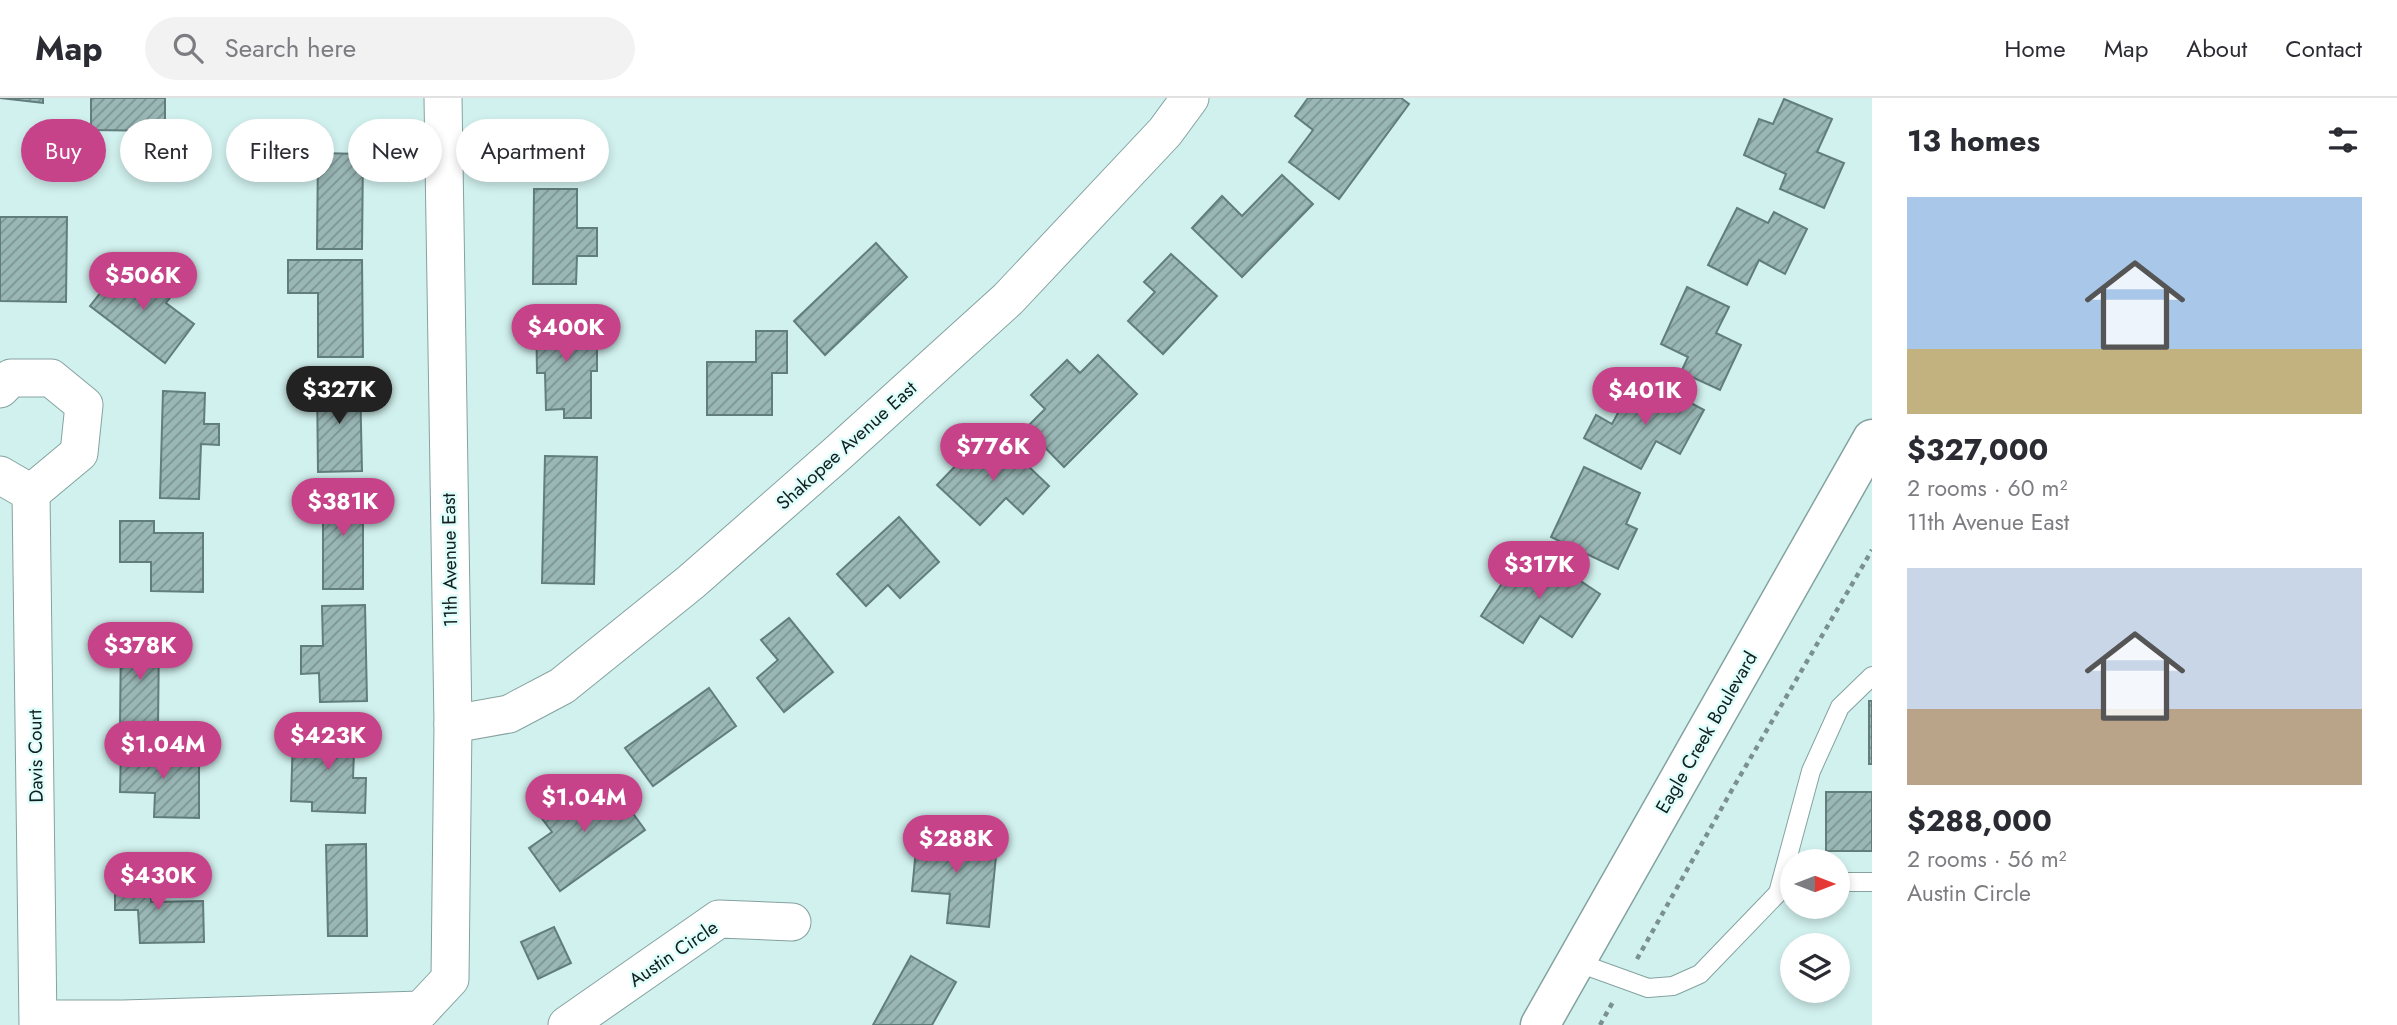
<!DOCTYPE html>
<html lang="en">
<head>
<meta charset="utf-8">
<style>
	:root { --surface:#fff; --page:#f2f2f3; --text:#2b2b33; --muted:#7c7c81; --line:#e1e1e2; --accent:#c6438a }
	body { margin:0; font-family:Jost,sans-serif; background:var(--page); color:var(--text); height:100vh; display:flex; flex-direction:column; font-size:26px; white-space:nowrap }
	* { box-sizing:border-box; margin:0 }
	p { font-size:23px; color:var(--muted) }
	.icon { flex:none; width:38px; height:38px; fill:none; stroke:currentColor; stroke-width:2; stroke-linecap:round; stroke-linejoin:round }
	.map { position:relative; flex:1; overflow:hidden }
	.panel { display:flex; flex-direction:column; background:var(--surface); width:525px }
	.panel>* { flex:none }
	.top-card { position:absolute; left:21px; top:21px; width:665px; height:63px; display:flex; gap:14px }
	.needle { width:46px; rotate:90deg }
	.controls { position:absolute; left:1780px; top:751px; display:grid; gap:14px }
	.controls a { display:grid; place-items:center; width:70px; height:70px; border-radius:50%; background:var(--surface); box-shadow:0 4px 10px #0003; font-size:35px }
	.price { position:absolute; translate:-50% -60px; padding:0 16px; border-radius:24px; background:var(--accent); color:#fff; font-size:23px; line-height:46px; filter:drop-shadow(0 2px 4px #0008) }
	.price::after { content:''; position:absolute; left:50%; top:42px; width:21px; height:16px; margin-left:-10px; background:inherit; clip-path:polygon(0 0,100% 0,50% 100%) }
	.price.on { background:#222; color:#fff }
	ul { padding:0; list-style:none }
	li { display:grid; align-content:center; gap:14px; height:371px; padding:0 35px }
	li span { display:grid; place-items:center; height:217px; border-radius:0px; color:#555 }
	li>.icon { margin-inline-start:auto }
	span .icon { width:126px; height:126px; fill:#fffc; stroke-width:1 }
	li b { font-size:30px }
	h2 { display:flex; justify-content:space-between; align-items:center; height:84px; padding:0 35px; font-size:30px }
	.pill { padding:0 24px; border-radius:32px; background:var(--surface); box-shadow:0 4px 10px #0003; font-size:24px; line-height:63px }
	.pill.on { background:var(--accent); color:#fff }
	header { display:flex; align-items:center; gap:42px; box-sizing:border-box; height:98px; padding:0 35px; background:var(--surface); border-bottom:2px solid var(--line) }
	header strong { font-size:33px }
	nav { display:flex; gap:38px; margin-inline-start:auto; font-size:24px }
	.search { width:490px; height:63px; background:var(--page); display:flex; align-items:center; gap:18px; box-sizing:border-box; padding:0 24px; border-radius:38px; color:var(--muted); font-size:26px }
	main { display:flex; flex:1; min-height:0 }
	.map>svg:first-child { display:block }
	.building { fill:url(#building-hatch); stroke:#617d7c; stroke-width:2 }
	.lines { fill:none; stroke-linecap:round; stroke-linejoin:round }
	.lane-casing { stroke:#84a2a0; stroke-width:20 }
	.street-casing { stroke:#84a2a0; stroke-width:39 }
	.secondary-casing { stroke:#84a2a0; stroke-width:41 }
	.path { stroke:#7a918f; stroke-width:4.5; stroke-dasharray:5 5; stroke-linecap:butt }
	.lane { stroke:#fff; stroke-width:18 }
	.street { stroke:#fff; stroke-width:37 }
	.secondary { stroke:#fff; stroke-width:38 }
	.labels { text-anchor:middle; stroke-width:5; stroke-linejoin:round; paint-order:stroke }
	.street-label { font-size:19px; fill:#131f1e; stroke:#defefc }
</style>
</head>
<body>
<header>
<strong>Map</strong>
<div class="search"><svg class="icon" aria-label="search" viewBox="0 0 24 24"><circle cx="10" cy="10" r="6"/><path d="M15 15l6 6"/></svg>Search here</div>
<nav><a>Home</a><a>Map</a><a>About</a><a>Contact</a></nav>
</header>
<main>
<div class="map">
<svg width="1872" height="927" viewBox="0 0 1872 927">
	<defs>
		<pattern id="building-hatch" width="6" height="6" patternUnits="userSpaceOnUse" patternTransform="scale(1.75)"><rect width="6" height="6" fill="#99b7b5"/><path d="M-1 1l2-2M0 6l6-6M5 7l2-2" fill="none" stroke="#7c9493"/></pattern>
	</defs>
	<rect width="100%" height="100%" fill="#d1f1ee"/>
	<g class="building">
		<polygon points="0,0 43,0 43,5"/>
		<polygon points="91,0 165,0 165,33 91,32"/>
		<polygon points="1308,0 1401,0 1409,6 1339,101 1289,64 1313,32 1295,18"/>
		<polygon points="1784,1 1832,21 1817,54 1844,65 1824,110 1780,91 1786,76 1744,57 1759,21 1773,26"/>
		<polygon points="318,55 363,56 362,151 317,151"/>
		<polygon points="1282,77 1313,106 1242,179 1192,130 1222,98 1242,118"/>
		<polygon points="534,91 577,91 577,130 597,130 597,158 577,158 576,186 533,186"/>
		<polygon points="1737,110 1768,125 1774,114 1807,131 1785,176 1759,162 1747,187 1708,167"/>
		<polygon points="0,119 67,119 66,204 0,203"/>
		<polygon points="876,145 907,179 825,257 794,223"/>
		<polygon points="1171,156 1217,198 1163,256 1128,223 1155,194 1144,184"/>
		<polygon points="288,162 362,162 363,259 318,259 318,195 288,195"/>
		<polygon points="124,165 151,185 157,177 176,192 166,205 194,226 165,265 90,208"/>
		<polygon points="1687,189 1729,209 1716,235 1741,247 1720,292 1681,274 1688,259 1661,246"/>
		<polygon points="564,212 564,232 597,231 597,273 591,273 591,320 564,320 564,311 546,312 545,275 537,275 536,213"/>
		<polygon points="756,233 787,233 787,275 772,275 772,317 707,317 707,264 756,264"/>
		<polygon points="1098,257 1137,296 1064,369 1026,330 1045,311 1031,297 1067,262 1080,275"/>
		<polygon points="360,282 362,373 318,374 317,283"/>
		<polygon points="1633,287 1669,307 1674,296 1704,312 1680,356 1656,343 1641,371 1584,340 1596,317 1612,326"/>
		<polygon points="163,293 205,295 204,326 219,326 219,347 201,346 199,401 160,400"/>
		<polygon points="1000,341 1049,388 1023,416 1006,400 980,427 937,387 967,356 977,365"/>
		<polygon points="545,358 597,359 594,486 542,485"/>
		<polygon points="1584,369 1640,395 1626,426 1637,431 1618,471 1551,439"/>
		<rect x="323" y="390" width="40" height="101"/>
		<polygon points="899,419 939,464 900,500 888,487 866,508 837,476"/>
		<polygon points="120,423 154,423 154,435 203,435 203,494 151,493 151,464 120,464"/>
		<polygon points="1519,459 1557,483 1564,472 1600,496 1572,539 1540,518 1523,545 1481,518"/>
		<polygon points="365,507 367,603 320,604 319,575 301,576 301,548 323,548 322,508"/>
		<polygon points="789,520 833,574 784,614 757,580 778,562 761,542"/>
		<polygon points="121,536 159,536 158,632 120,631"/>
		<polygon points="709,590 736,628 653,688 625,650"/>
		<rect x="1869" y="603" width="3" height="63"/>
		<polygon points="327,627 355,628 353,680 366,680 365,715 312,713 312,704 291,703 293,637 326,638"/>
		<polygon points="121,650 157,651 157,657 199,657 199,720 154,719 155,695 120,694"/>
		<polygon points="613,688 645,732 560,793 529,750 552,734 540,718 580,689 591,704"/>
		<rect x="1826" y="694" width="46" height="59"/>
		<polygon points="918,730 958,734 957,744 997,748 989,829 947,825 950,796 912,793"/>
		<polygon points="366,746 367,838 328,838 326,747"/>
		<polygon points="150,773 151,804 203,803 204,844 140,845 138,812 115,812 115,774"/>
		<polygon points="554,829 571,865 538,881 521,844"/>
		<polygon points="911,858 956,884 932,927 873,927"/>
	</g>
	<g class="lines">
		<defs>
			<g id="lane">
				<polyline points="1838,784 1872,784"/>
				<polyline points="1778,795 1811,673 1840,609 1872,578"/>
				<polyline points="1576,864 1648,890 1673,888 1700,876 1778,795 1792,788"/>
			</g>
			<g id="street">
				<polyline points="0,291 11,280 51,280 84,307 79,355 31,395"/>
				<polyline points="0,377 31,395"/>
				<polyline points="31,395 38,927"/>
				<polyline points="453,626 509,616 562,588 691,484 838,355 1008,201 1165,34 1190,0"/>
				<polyline points="421,912 450,881 453,626 443,0"/>
				<polyline points="39,921 123,921 421,912"/>
				<polyline points="567,927 719,821 792,824"/>
			</g>
			<polyline id="secondary" points="1540,927 1872,341"/>
		</defs>
		<use href="#lane" class="lane-casing"/>
		<use href="#street" class="street-casing"/>
		<use href="#secondary" class="secondary-casing"/>
		<g class="path">
			<polyline points="1637,861 1733,690 1872,452"/>
			<polyline points="1600,927 1614,902"/>
		</g>
		<use href="#lane" class="lane"/>
		<use href="#street" class="street"/>
		<use href="#secondary" class="secondary"/>
	</g>
	<g class="labels">
		<g class="street-label">
			<text transform="translate(846 347) rotate(-42)" y="7">Shakopee Avenue East</text>
			<text transform="translate(449 462) rotate(-91)" y="7">11th Avenue East</text>
			<text transform="translate(1706 634) rotate(-60)" y="7">Eagle Creek Boulevard</text>
			<text transform="translate(35 658) rotate(-91)" y="7">Davis Court</text>
			<text transform="translate(673 855) rotate(-34)" y="7">Austin Circle</text>
		</g>
	</g>
</svg>
<div class="controls">
<a><svg class="needle" viewBox="-14 -14 28 28"><path d="M0-13l5 13h-10z" fill="#e53935"/><path d="M0 13l5-13h-10z" fill="#7c7c81"/></svg></a>
<a><svg class="icon" aria-label="layers" viewBox="0 0 24 24"><path d="M12 4l9 5-9 5-9-5zM3 14l9 5 9-5"/></svg></a>
</div>
<b class="price" style="left:143px;top:214px">$506K</b>
<b class="price" style="left:566px;top:266px">$400K</b>
<b class="price on" style="left:339px;top:328px">$327K</b>
<b class="price" style="left:1645px;top:329px">$401K</b>
<b class="price" style="left:993px;top:385px">$776K</b>
<b class="price" style="left:343px;top:440px">$381K</b>
<b class="price" style="left:1539px;top:503px">$317K</b>
<b class="price" style="left:140px;top:584px">$378K</b>
<b class="price" style="left:328px;top:674px">$423K</b>
<b class="price" style="left:163px;top:683px">$1.04M</b>
<b class="price" style="left:584px;top:736px">$1.04M</b>
<b class="price" style="left:956px;top:777px">$288K</b>
<b class="price" style="left:158px;top:814px">$430K</b>
<div class="top-card">
<a class="pill on">Buy</a>
<a class="pill">Rent</a>
<a class="pill">Filters</a>
<a class="pill">New</a>
<a class="pill">Apartment</a>
</div>
</div>
<section class="panel">
<h2>13 homes<svg class="icon" aria-label="filters" viewBox="0 0 24 24"><path d="M4 7h16M4 17h16"/><circle cx="9" cy="7" r="2"/><circle cx="15" cy="17" r="2"/></svg></h2>
<ul>
<li><span style="background:linear-gradient(#a9c7e8 70%,#c2b280 0)"><svg class="icon" aria-label="home" viewBox="0 0 24 24"><path d="M3 11l9-7 9 7M6 9v11h12V9"/></svg></span><div><b>$327,000</b><p>2 rooms · 60 m²</p><p>11th Avenue East</p></div></li>
<li><span style="background:linear-gradient(#c9d6e8 65%,#b9a48a 0)"><svg class="icon" aria-label="home" viewBox="0 0 24 24"><path d="M3 11l9-7 9 7M6 9v11h12V9"/></svg></span><div><b>$288,000</b><p>2 rooms · 56 m²</p><p>Austin Circle</p></div></li>
</ul>
</section>
</main>
</body>
</html>
